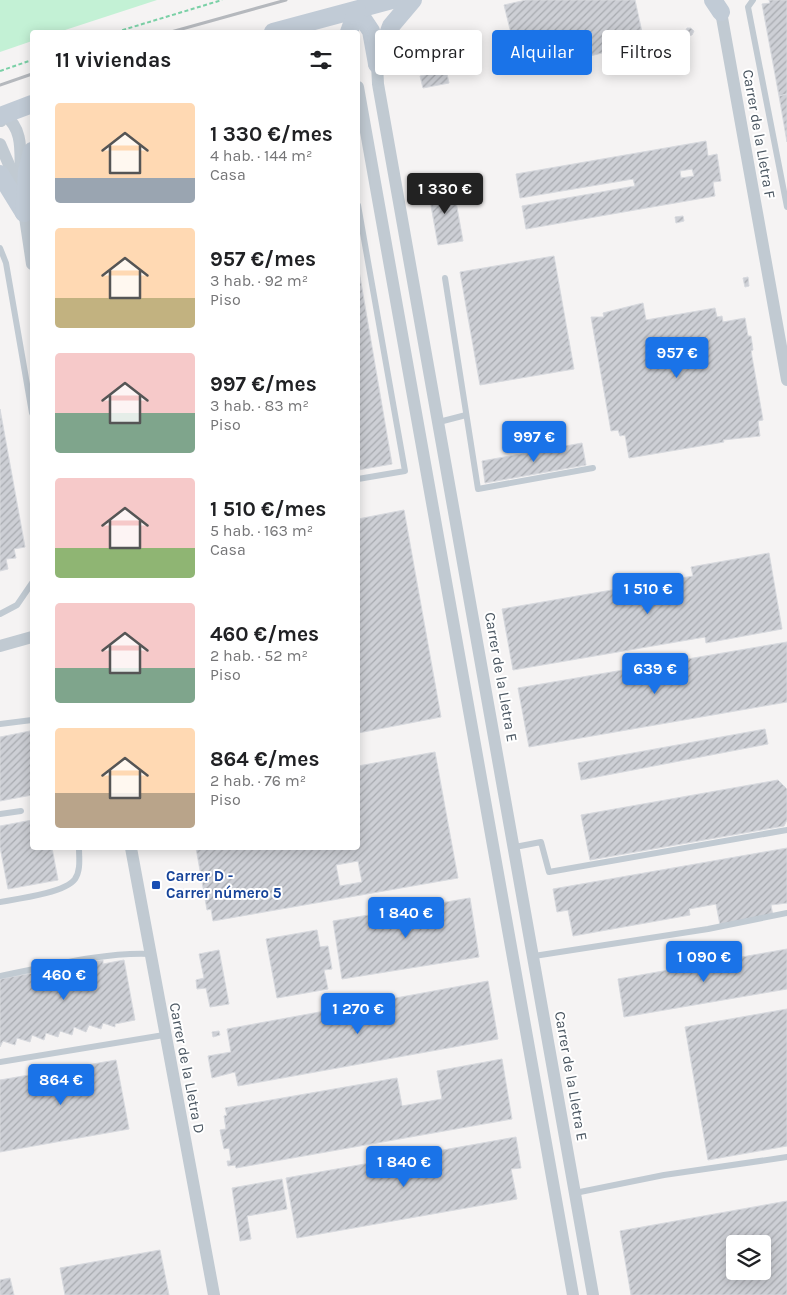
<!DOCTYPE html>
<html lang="es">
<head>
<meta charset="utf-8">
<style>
	:root { --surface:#fff; --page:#f2f2f2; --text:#202124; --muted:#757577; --accent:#1a73e8 }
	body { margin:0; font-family:Karla,sans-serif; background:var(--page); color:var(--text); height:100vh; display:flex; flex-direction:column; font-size:19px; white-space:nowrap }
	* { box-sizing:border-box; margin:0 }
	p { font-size:16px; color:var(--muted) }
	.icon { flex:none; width:28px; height:28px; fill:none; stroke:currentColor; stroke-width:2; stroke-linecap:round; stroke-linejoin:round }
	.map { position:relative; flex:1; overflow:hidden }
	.panel { position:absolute; left:30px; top:30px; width:330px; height:820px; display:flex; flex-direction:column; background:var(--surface); border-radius:5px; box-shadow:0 2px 12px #0003 }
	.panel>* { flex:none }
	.banner { position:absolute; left:375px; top:30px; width:336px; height:45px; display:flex; gap:10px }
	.tools { position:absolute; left:726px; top:1235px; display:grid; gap:10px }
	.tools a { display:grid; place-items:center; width:45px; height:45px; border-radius:5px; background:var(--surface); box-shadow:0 2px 12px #0003; font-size:25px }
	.price { position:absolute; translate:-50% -42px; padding:0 11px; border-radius:5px; background:var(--accent); color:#fff; font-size:16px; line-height:32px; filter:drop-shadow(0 1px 2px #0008) }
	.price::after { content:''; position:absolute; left:50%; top:30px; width:15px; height:11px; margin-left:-8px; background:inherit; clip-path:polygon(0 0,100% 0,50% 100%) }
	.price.active { background:#222; color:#fff }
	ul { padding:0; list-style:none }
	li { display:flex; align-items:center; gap:15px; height:125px; padding:0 25px }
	li span { display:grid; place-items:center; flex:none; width:140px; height:100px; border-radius:5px; color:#555 }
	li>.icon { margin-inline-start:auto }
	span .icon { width:60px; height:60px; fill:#fffc; stroke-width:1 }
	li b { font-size:21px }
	h2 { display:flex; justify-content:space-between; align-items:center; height:60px; padding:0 25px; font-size:21px }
	.tag { padding:0 18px; border-radius:5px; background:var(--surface); box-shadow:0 2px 12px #0003; font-size:18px; line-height:45px }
	.tag.active { background:var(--accent); color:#fff }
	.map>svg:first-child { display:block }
	.green { fill:#c3f1d5 }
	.building { fill:url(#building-hatch); stroke:#d7d9de; fill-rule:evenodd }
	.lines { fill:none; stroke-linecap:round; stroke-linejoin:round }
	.path { stroke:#7ad0a6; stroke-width:2; stroke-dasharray:4 2.5; stroke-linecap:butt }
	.service { stroke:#c1cad2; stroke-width:6 }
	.minor { stroke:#c1cad2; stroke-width:12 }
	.secondary { stroke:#c1cbd6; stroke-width:18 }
	.rail { stroke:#b5b8bd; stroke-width:3 }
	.transit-dot { fill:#1a4fb4; stroke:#fff; stroke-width:2 }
	.labels { text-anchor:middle; stroke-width:4; stroke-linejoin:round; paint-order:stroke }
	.street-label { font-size:15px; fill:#4a5661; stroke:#fff }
	.transit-label { font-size:15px; font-weight:bold; fill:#164399; stroke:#fff; text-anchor:start }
</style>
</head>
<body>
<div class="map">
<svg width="787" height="1295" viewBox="0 0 787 1295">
	<defs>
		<pattern id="building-hatch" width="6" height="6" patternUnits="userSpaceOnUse" patternTransform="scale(1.25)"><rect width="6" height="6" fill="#cdcfd5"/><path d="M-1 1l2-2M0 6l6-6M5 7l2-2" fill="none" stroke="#a8abb0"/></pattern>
	</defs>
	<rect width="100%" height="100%" fill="#f5f3f3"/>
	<polygon class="green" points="0,0 157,0 59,32 32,32 32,41 0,52"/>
	<g class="building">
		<polygon points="526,0 635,0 642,32 603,41 606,52 542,68 539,57 518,62 504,5"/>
		<polygon points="769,0 787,0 787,94 779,96 762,4 770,3"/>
		<polygon points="687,28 691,28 694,31 692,35 688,36 685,32"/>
		<polygon points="443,55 449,83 423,88 420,76 429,74 427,66 436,65 434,56"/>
		<polygon points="787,94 787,142 779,96"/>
		<path d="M706,141L708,156L717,154L721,181L713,182L715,196L526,229L522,206L635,186L633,179L520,198L516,174ZM692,169L694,176L681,178L680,171Z"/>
		<polygon points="453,185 463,241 438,245 428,189"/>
		<polygon points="683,216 684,221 676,223 675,217"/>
		<polygon points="554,256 574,369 480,385 460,272"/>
		<polygon points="358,265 392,464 358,470"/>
		<polygon points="748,277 749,286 745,287 743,278"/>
		<polygon points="643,303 646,320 715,308 717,317 722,316 723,322 745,318 748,336 751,336 753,350 751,351 763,420 758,421 760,436 723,440 724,442 629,458 625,435 620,436 618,430 611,431 591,317 604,317 603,313"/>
		<polygon points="0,409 25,547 14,549 16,558 6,559 8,569 0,571"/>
		<polygon points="582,443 586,465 485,483 482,461"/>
		<polygon points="404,510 441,717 358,733 358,519"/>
		<polygon points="769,553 782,629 706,643 705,637 513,670 502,609 693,576 691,567"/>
		<polygon points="787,642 787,702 529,747 518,688"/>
		<polygon points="765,729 768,744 581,780 578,763"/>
		<polygon points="30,731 32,743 32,795 0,801 0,737"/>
		<path d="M435,752L458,878L213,921L211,909L207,910L196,848H358V766ZM358,861L362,882L340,886L336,865Z"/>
		<polygon points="778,780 787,789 787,820 784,826 590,860 581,815"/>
		<polygon points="32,820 32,848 52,848 58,880 8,889 0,847 0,826"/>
		<polygon points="787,848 787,903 771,905 773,916 720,925 716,904 689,909 690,915 573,936 568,910 557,912 553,889"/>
		<polygon points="470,898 479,957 342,979 333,921"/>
		<polygon points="317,930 320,947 328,946 332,969 324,970 328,989 277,998 266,939"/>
		<polygon points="787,949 787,989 624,1017 618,979"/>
		<polygon points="219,950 229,1004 210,1007 206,988 197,989 196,980 204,978 199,954"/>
		<polygon points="103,960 103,964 124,960 135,1020 115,1024 115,1027 103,1023 101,1029 89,1025 86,1032 74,1027 72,1035 60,1031 58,1037 46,1033 44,1040 32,1035 30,1042 17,1038 15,1045 3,1041 0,1047 0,979"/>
		<polygon points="488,981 498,1039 238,1086 235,1072 212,1078 208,1056 231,1052 227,1029"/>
		<polygon points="787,1009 787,1146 708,1160 685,1027"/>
		<polygon points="219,1031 220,1035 213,1037 212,1032"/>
		<polygon points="502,1059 512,1119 236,1168 235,1165 228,1166 227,1161 231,1161 229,1148 224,1149 220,1130 226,1129 224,1116 227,1115 225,1108 397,1078 402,1106 442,1099 437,1071"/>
		<polygon points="116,1060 129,1129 0,1152 0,1080"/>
		<polygon points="516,1137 521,1168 511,1169 517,1199 297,1238 286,1178"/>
		<polygon points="282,1179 287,1209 247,1216 251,1239 240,1241 232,1188"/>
		<path d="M787,1201V1295H631L620,1231ZM735,1244H762V1271H735Z"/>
		<polygon points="160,1250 169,1295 65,1295 60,1268"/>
		<polygon points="10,1278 14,1295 0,1295 0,1280"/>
	</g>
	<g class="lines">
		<g class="path">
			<polyline points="116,32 222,0"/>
			<polyline points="0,71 32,60"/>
		</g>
		<g class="service">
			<polyline points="753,0 748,7 787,207"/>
			<polyline points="358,205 405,471 358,479"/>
			<polyline points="0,248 6,263 32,413"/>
			<polyline points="445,278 478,489 593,468"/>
			<polyline points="439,422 466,415"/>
			<polyline points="0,614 17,605 32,583"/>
			<polyline points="0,724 32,720"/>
			<polyline points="0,814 21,811"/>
			<polyline points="515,847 541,842 549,872 787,830"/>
			<path d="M0,902C17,899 65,893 75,879C81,870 79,858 79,848"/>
			<polyline points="534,956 708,929 787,913"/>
			<path d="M0,976C47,967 102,952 150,954"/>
			<polyline points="0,1062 164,1035"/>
			<polyline points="575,1193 664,1175 787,1157"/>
		</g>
		<g class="minor">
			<polyline points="721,12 787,380"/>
			<polyline points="377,64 378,84 593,1295"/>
			<polyline points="358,87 573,1295"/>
			<path d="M1,121L4,115C26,130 19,158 21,182"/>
			<polyline points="0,144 16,181"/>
			<polyline points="23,204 32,264"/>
			<polyline points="0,646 32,637"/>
			<polyline points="131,848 214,1295"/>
		</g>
		<g class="secondary">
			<polyline points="713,0 721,12"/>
			<polyline points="357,10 371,31 377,64"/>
			<polyline points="273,32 392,0"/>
			<polyline points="349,32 357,10"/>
			<polyline points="377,64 391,26 413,0"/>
			<polyline points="0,116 32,104"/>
			<polyline points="0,174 24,213"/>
			<polyline points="24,213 27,171 32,151"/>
		</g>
		<g class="rail">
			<polyline points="171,32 286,0"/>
			<polyline points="0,85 32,74"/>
		</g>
	</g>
	<rect class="transit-dot" x="151" y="880" width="10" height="10" rx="2.5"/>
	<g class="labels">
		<g class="street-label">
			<text transform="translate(759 134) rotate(80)" y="5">Carrer de la Lletra F</text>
			<text transform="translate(501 677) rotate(80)" y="5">Carrer de la Lletra E</text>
			<text transform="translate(187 1068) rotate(79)" y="5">Carrer de la Lletra D</text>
			<text transform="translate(571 1076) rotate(80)" y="5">Carrer de la Lletra E</text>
		</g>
		<g class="transit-label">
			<text x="166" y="881">Carrer D -<tspan x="166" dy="17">Carrer número 5</tspan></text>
		</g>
	</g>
</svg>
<div class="tools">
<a><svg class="icon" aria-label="layers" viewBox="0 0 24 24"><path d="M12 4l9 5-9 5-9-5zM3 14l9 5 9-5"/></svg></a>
</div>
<b class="price active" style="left:445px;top:215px">1 330 €</b>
<b class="price" style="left:677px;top:379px">957 €</b>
<b class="price" style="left:534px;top:463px">997 €</b>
<b class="price" style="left:648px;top:615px">1 510 €</b>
<b class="price" style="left:655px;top:695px">639 €</b>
<b class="price" style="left:406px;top:939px">1 840 €</b>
<b class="price" style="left:704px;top:983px">1 090 €</b>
<b class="price" style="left:64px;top:1001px">460 €</b>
<b class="price" style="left:358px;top:1035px">1 270 €</b>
<b class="price" style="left:61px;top:1106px">864 €</b>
<b class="price" style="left:404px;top:1188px">1 840 €</b>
<div class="banner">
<a class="tag">Comprar</a>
<a class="tag active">Alquilar</a>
<a class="tag">Filtros</a>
</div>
<section class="panel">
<h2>11 viviendas<svg class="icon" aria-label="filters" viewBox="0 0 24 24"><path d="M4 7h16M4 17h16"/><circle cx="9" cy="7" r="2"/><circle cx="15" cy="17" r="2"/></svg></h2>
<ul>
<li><span style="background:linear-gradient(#ffd9b3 75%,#9aa5b1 0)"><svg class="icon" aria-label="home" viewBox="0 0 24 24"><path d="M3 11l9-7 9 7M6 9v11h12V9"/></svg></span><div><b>1 330 €/mes</b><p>4 hab. · 144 m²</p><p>Casa</p></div></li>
<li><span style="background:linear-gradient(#ffd9b3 70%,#c2b280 0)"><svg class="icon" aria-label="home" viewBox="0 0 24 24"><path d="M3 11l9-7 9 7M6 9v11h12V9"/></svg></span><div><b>957 €/mes</b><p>3 hab. · 92 m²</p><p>Piso</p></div></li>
<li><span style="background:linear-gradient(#f6c9c9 60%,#7fa58c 0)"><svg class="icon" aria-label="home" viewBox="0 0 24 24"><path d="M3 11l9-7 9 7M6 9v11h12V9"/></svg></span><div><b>997 €/mes</b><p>3 hab. · 83 m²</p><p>Piso</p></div></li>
<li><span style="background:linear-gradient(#f6c9c9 70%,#8fb573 0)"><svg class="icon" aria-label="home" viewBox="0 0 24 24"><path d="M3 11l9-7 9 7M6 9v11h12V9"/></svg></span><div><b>1 510 €/mes</b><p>5 hab. · 163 m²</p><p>Casa</p></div></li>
<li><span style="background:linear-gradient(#f6c9c9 65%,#7fa58c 0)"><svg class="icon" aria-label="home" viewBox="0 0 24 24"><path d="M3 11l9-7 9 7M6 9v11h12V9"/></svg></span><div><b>460 €/mes</b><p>2 hab. · 52 m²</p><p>Piso</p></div></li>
<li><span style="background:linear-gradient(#ffd9b3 65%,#b9a48a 0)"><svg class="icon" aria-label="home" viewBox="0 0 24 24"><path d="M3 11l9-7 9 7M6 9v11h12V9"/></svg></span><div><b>864 €/mes</b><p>2 hab. · 76 m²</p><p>Piso</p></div></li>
</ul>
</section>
</div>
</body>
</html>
